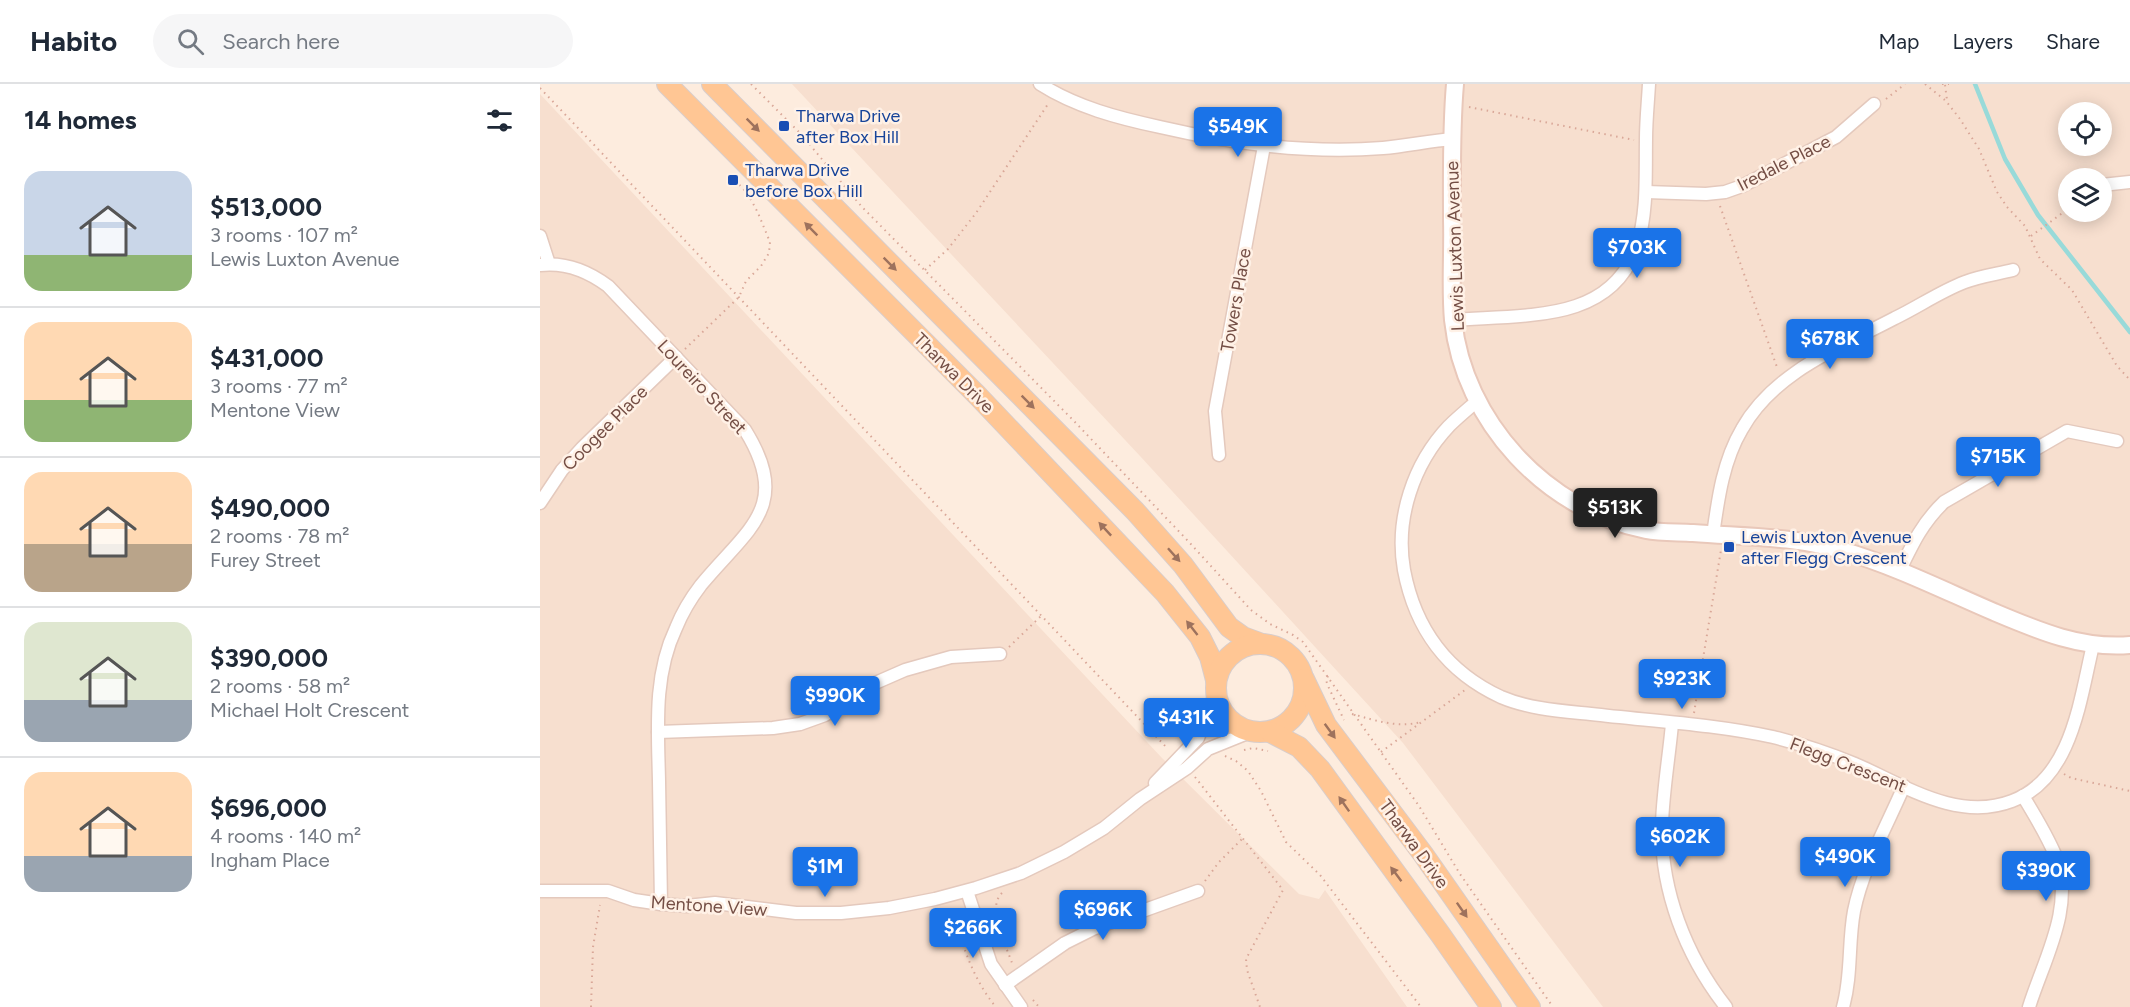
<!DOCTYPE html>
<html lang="en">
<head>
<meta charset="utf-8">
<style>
	:root { --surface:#fff; --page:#f6f6f7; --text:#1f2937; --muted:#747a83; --line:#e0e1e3; --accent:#1a73e8 }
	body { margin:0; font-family:Figtree,sans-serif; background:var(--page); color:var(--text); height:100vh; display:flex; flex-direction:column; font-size:22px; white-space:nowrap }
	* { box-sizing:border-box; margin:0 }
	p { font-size:20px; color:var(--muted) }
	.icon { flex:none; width:33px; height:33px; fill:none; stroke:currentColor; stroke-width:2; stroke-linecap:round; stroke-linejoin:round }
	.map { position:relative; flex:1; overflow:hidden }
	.sheet { display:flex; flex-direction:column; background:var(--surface); width:540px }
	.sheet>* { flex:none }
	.buttons { position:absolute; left:1518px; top:18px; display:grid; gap:12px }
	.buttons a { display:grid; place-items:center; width:54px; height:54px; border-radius:50%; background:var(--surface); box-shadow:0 3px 15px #0003; font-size:30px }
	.price { position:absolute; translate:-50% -51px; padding:0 14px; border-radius:6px; background:var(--accent); color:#fff; font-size:20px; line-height:39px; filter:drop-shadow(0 2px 3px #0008) }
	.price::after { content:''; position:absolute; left:50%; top:36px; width:18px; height:14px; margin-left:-9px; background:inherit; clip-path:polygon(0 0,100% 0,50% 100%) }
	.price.selected { background:#222; color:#fff }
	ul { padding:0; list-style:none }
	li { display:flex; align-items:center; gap:18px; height:150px; padding:0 24px }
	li+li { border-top:2px solid var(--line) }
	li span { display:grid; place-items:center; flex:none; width:168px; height:120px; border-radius:18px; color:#555 }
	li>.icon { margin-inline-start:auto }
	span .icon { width:72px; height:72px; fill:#fffc; stroke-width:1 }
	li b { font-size:26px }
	h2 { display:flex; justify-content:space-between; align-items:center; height:72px; padding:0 24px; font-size:26px }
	header { display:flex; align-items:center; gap:36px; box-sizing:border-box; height:84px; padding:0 30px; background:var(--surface); border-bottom:2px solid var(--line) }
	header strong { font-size:28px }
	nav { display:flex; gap:33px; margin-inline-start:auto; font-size:21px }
	.search { width:420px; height:54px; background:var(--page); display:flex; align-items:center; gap:15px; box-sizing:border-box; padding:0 21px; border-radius:33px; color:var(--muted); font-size:22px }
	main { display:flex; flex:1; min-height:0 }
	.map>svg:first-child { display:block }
	.residential { fill:#f7dfcf; fill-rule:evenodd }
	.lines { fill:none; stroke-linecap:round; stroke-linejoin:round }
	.stream { stroke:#98dad9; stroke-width:4.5 }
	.street-casing { stroke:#e4c9bd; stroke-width:15 }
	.secondary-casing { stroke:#e9c8ba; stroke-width:20 }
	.primary-casing { stroke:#d8cdcb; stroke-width:22 }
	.path { stroke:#d9a798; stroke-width:2; stroke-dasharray:1.5 4.5; stroke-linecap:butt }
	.street { stroke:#fff; stroke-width:12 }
	.secondary { stroke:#fff; stroke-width:16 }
	.primary { stroke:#ffc694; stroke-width:20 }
	.oneway { fill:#9e725d }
	.transit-dot { fill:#1a4fb4; stroke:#fff1e6; stroke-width:2 }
	.labels { text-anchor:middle; stroke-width:5; stroke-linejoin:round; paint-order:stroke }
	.transit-label { font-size:18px; fill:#164399; stroke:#fff1e6; text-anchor:start }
	.street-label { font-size:18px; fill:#744e45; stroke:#fff1e6 }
</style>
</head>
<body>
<header>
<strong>Habito</strong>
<div class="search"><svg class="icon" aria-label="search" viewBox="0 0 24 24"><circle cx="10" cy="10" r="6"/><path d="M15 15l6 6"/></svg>Search here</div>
<nav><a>Map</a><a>Layers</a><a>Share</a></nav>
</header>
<main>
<section class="sheet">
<h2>14 homes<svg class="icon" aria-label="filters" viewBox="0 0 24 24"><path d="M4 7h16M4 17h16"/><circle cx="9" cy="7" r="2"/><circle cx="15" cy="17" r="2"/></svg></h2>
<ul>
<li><span style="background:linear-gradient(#c9d6e8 70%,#8fb573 0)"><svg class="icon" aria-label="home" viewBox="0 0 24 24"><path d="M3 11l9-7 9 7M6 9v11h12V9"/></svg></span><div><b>$513,000</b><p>3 rooms · 107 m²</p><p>Lewis Luxton Avenue</p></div></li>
<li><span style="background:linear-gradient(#ffd9b3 65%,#8fb573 0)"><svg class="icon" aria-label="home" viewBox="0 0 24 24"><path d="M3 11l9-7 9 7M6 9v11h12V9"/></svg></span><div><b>$431,000</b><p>3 rooms · 77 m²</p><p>Mentone View</p></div></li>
<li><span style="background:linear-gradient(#ffd9b3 60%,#b9a48a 0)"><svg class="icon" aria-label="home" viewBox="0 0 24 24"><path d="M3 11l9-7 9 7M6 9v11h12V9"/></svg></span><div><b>$490,000</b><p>2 rooms · 78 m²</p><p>Furey Street</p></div></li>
<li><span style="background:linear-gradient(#dfe7d0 65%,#9aa5b1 0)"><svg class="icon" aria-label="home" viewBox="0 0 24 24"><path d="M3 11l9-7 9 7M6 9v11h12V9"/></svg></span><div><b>$390,000</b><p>2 rooms · 58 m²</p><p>Michael Holt Crescent</p></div></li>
<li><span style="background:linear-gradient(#ffd9b3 70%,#9aa5b1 0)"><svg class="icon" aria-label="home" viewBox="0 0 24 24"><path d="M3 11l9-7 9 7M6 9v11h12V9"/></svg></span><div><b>$696,000</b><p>4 rooms · 140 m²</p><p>Ingham Place</p></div></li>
</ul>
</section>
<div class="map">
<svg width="1590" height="923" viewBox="0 0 1590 923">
	<rect width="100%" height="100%" fill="#fdecde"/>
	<g class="residential">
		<path d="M252,0H1590V923H1063L863,659L600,372ZM1528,28H1562V62H1528ZM1528,94H1562V128H1528Z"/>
		<polygon points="0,10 622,674 759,810 779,815 785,806 867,923 0,923"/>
	</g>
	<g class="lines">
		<polyline class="stream" points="1435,0 1465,75 1498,131 1590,248"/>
		<defs>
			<g id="street">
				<path d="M500,0C536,23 578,34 620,43C693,60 768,70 843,64C866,62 889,57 912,55"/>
				<polyline points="1562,101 1590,98"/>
				<polyline points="1106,108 1166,110 1185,108 1202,102 1296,53 1334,20"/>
				<polyline points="0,152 9,180"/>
				<path d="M0,181C25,178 48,187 68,202L205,346C253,423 207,445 161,501C151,514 142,529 136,544C113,592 118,646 119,697C120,738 120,779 121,820"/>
				<path d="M913,236C951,233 1001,234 1036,222C1113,196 1105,120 1106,55C1106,37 1108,18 1109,0"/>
				<path d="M937,317C928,325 918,333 909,342C873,380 855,435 864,486C875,544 907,588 961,613C989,625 1022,627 1051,630C1111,637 1174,640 1233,653C1261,660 1288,669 1315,680C1364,701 1417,738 1472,717C1532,695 1540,615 1553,561"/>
				<polyline points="679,371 675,327 724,62"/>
				<polyline points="0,419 22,386 42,364 136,273"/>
				<path d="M1173,451C1178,415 1183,377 1202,345C1234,288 1300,263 1355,234C1378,223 1401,207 1425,198C1440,192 1457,190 1473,186"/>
				<path d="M1359,488C1372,461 1382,439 1404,418L1527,347L1577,357"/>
				<path d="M1132,640C1129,673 1123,707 1122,740C1120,806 1146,872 1186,923"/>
				<polyline points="118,648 233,644 260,640 285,631 333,600 365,586 411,573 460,570"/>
				<polyline points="615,699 658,654 676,608"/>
				<path d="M1483,712C1495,732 1507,751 1516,773C1535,823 1504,875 1489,923"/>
				<polyline points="0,807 68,807 94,816 121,820 147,822 175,819 256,829 301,829 349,824 395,815 436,804 481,789 524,768 564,744 600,715 647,684 668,665 710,648"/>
				<polyline points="427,807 451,880 481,923"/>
				<polyline points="465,901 525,859 555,844 658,807"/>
				<path d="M1303,923C1312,891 1308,859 1314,827C1323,783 1347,742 1364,702"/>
			</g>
			<path id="secondary" d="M915,0C911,45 912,91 912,136C913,169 910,203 913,236C924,338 1006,426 1106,446C1121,449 1138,448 1153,449C1204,453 1255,452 1304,467C1355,482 1405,507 1454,528C1499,547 1541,565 1590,561"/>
			<g id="primary">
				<polyline points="127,0 438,312 625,509 660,553 670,573 676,596"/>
				<polyline points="172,0 595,427 643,481 689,543 703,553 722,560"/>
				<circle cx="720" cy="604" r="44"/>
				<polyline points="764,595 786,641 883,770 990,923"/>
				<polyline points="730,648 759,663 780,685 900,850 951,923"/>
			</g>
		</defs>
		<use href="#street" class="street-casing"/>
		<use href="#secondary" class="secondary-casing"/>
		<use href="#primary" class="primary-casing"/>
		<g class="path">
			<polyline points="211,0 260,49 322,123 533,336 649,458 711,526 730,540 753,551 763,558 879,722 920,790 1013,923"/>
			<polyline points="1385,0 1406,17 1420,35 1439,65 1457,108 1467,123 1485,142 1500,175 1532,206 1577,282 1590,296"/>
			<polyline points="1402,0 1409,0"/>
			<polyline points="1405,1 1407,16"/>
			<polyline points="0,4 628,665"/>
			<polyline points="1346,15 1365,0"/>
			<polyline points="929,23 1094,56"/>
			<polyline points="1180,122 1238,286"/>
			<polyline points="1491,152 1528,125"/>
			<polyline points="385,186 408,165 436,129 508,20"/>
			<polyline points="145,265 199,213 206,197 221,182 229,169 230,158 218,129 208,110 190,91"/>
			<polyline points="469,563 502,531"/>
			<polyline points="788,592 786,596 788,602 804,636"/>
			<polyline points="1154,629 1181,466"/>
			<path d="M812,630C838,637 856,644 882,638"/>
			<polyline points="704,666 713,664 728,667"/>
			<polyline points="841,668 925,606"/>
			<polyline points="685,672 696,677 708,687 721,707 746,758 780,791 881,923"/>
			<polyline points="1524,690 1531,694 1590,707"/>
			<polyline points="655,693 743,806 706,875 707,886 720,923"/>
			<polyline points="665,797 679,778 703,754"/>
			<path d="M462,809C446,824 466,861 472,879"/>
			<path d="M402,827H406L413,834C425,866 434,897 456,923"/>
			<polyline points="493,916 499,923"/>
			<polyline points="51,923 53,863 60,821"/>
		</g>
		<use href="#street" class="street"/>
		<use href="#secondary" class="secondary"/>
		<use href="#primary" class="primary"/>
	</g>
	<defs><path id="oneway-solid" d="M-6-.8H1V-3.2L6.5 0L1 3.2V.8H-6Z" transform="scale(1.5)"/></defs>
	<g class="oneway">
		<use href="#oneway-solid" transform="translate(213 41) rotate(45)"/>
		<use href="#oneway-solid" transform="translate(271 145) rotate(-135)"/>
		<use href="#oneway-solid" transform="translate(350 180) rotate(45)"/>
		<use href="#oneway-solid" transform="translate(488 318) rotate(45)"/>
		<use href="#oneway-solid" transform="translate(565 445) rotate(-133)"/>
		<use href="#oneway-solid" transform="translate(634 471) rotate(48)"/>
		<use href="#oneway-solid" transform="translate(652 544) rotate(-128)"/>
		<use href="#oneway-solid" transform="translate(790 647) rotate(54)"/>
		<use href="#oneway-solid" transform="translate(804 720) rotate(-125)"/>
		<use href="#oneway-solid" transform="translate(856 790) rotate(-127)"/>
		<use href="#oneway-solid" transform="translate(922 826) rotate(55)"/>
	</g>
	<g class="transit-dot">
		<rect x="238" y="36" width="12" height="12" rx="3"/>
		<rect x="187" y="90" width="12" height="12" rx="3"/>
		<rect x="1183" y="457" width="12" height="12" rx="3"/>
	</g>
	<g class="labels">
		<g class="transit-label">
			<text x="256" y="38">Tharwa Drive<tspan x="256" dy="21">after Box Hill</tspan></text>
			<text x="205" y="92">Tharwa Drive<tspan x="205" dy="21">before Box Hill</tspan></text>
			<text x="1201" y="459">Lewis Luxton Avenue<tspan x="1201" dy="21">after Flegg Crescent</tspan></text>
		</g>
		<g class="street-label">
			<text transform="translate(1244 79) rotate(-27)" y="6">Iredale Place</text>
			<text transform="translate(915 162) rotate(-92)" y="6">Lewis Luxton Avenue</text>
			<text transform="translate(696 216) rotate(-80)" y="6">Towers Place</text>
			<text transform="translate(414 289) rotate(45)" y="6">Tharwa Drive</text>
			<text transform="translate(162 303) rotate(47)" y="6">Loureiro Street</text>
			<text transform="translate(65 344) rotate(-45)" y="6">Coogee Place</text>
			<text transform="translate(1308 681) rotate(21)" y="6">Flegg Crescent</text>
			<text transform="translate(874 760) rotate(54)" y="6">Tharwa Drive</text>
			<text transform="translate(169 822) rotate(4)" y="6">Mentone View</text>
		</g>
	</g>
</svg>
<div class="buttons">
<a><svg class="icon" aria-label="locate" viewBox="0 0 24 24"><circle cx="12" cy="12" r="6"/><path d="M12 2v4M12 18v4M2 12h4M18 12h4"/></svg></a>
<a><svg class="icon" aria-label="layers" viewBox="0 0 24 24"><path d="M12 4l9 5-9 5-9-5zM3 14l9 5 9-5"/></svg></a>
</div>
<b class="price" style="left:698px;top:74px">$549K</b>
<b class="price" style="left:1097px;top:195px">$703K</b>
<b class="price" style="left:1290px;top:286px">$678K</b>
<b class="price" style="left:1458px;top:404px">$715K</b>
<b class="price selected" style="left:1075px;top:455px">$513K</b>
<b class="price" style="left:1142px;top:626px">$923K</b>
<b class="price" style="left:295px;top:643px">$990K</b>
<b class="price" style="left:646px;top:665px">$431K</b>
<b class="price" style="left:1140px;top:784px">$602K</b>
<b class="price" style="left:1305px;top:804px">$490K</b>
<b class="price" style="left:285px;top:814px">$1M</b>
<b class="price" style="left:1506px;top:818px">$390K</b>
<b class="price" style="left:563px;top:857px">$696K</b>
<b class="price" style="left:433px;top:875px">$266K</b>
</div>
</main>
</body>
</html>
